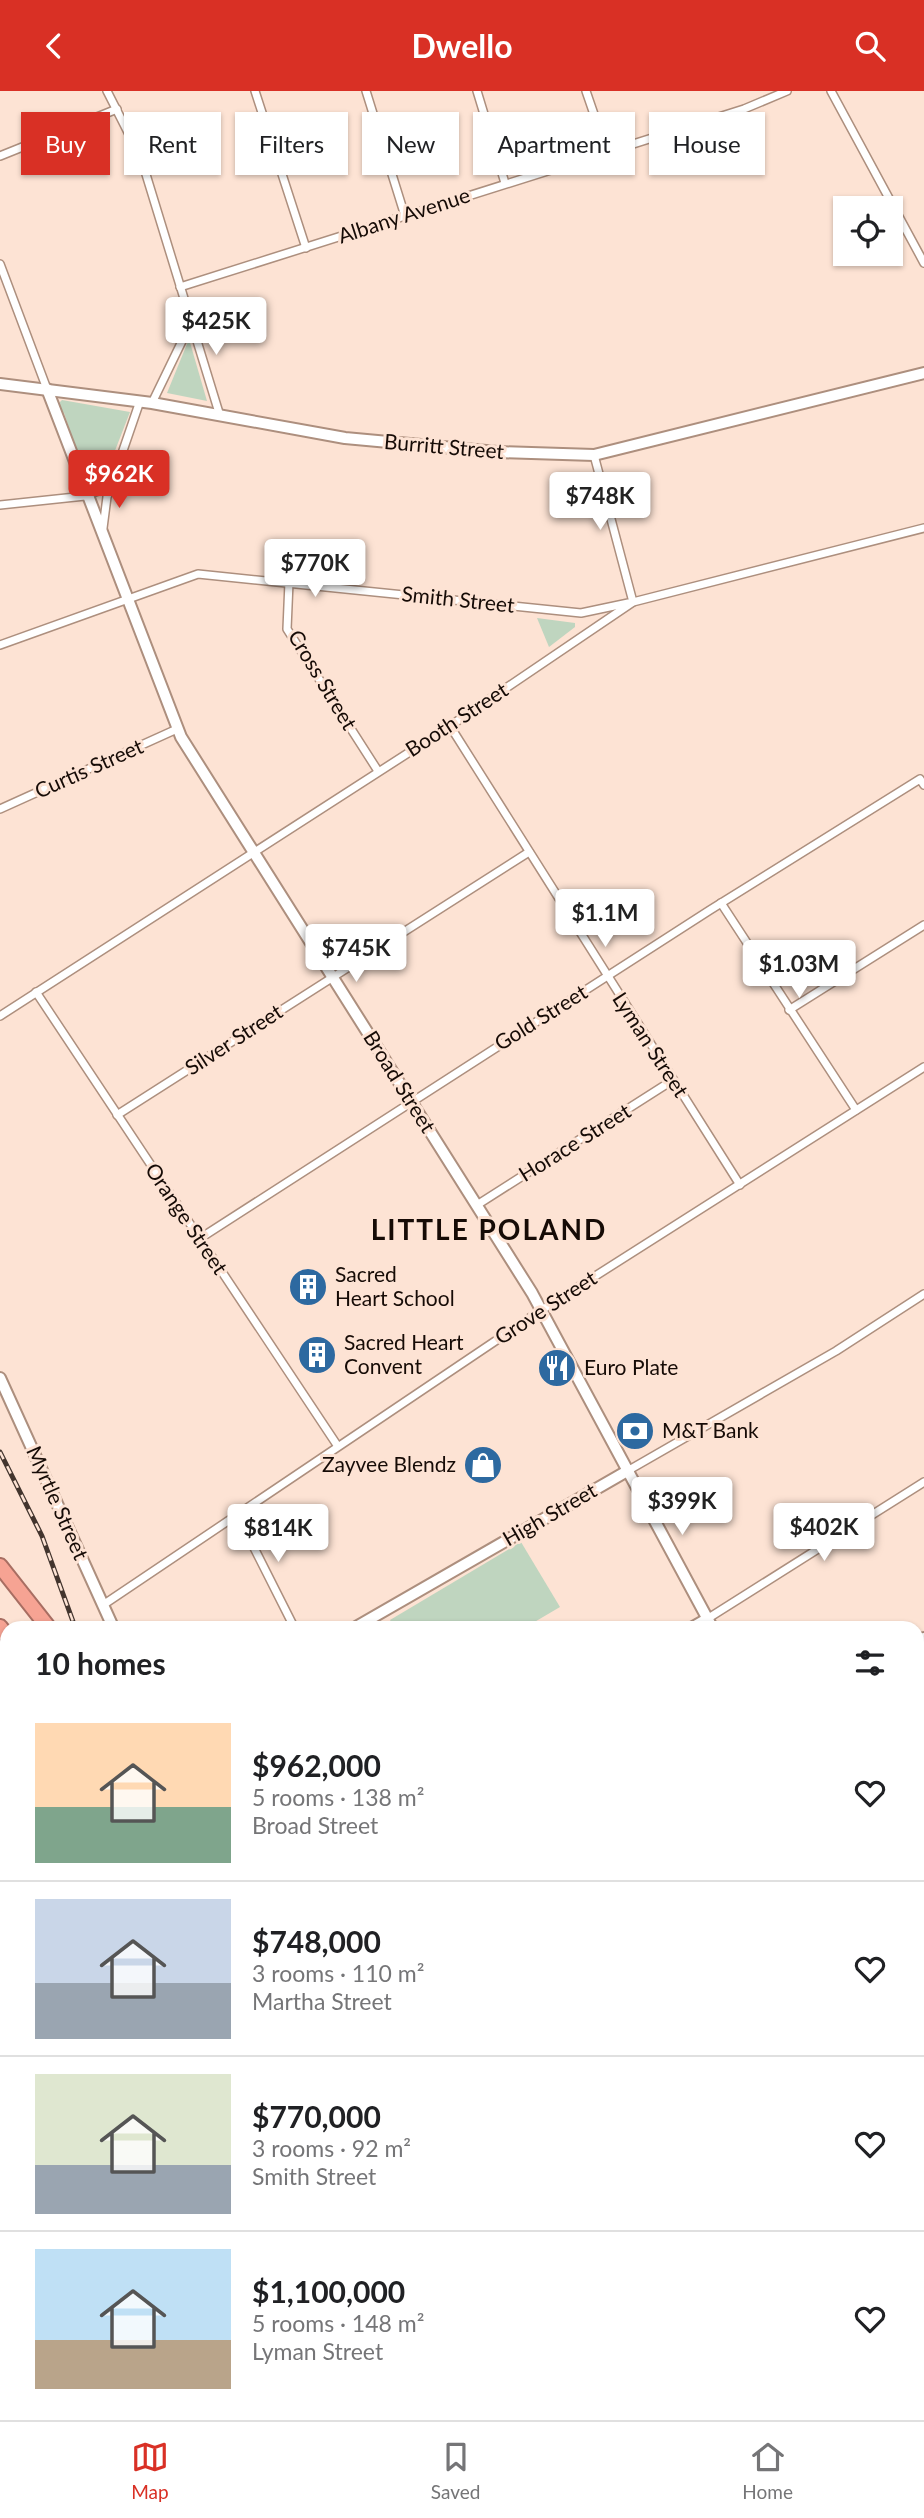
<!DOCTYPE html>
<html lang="en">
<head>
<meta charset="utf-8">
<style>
	:root { --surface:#fff; --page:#f2f2f2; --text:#202124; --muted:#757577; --line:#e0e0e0; --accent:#d93025 }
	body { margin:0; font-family:Lato,sans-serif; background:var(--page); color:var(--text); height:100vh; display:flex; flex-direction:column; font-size:26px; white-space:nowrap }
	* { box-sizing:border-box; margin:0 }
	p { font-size:23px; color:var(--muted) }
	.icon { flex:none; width:38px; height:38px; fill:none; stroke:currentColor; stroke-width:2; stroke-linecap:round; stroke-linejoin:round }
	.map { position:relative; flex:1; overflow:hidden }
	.panel { position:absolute; left:0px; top:1530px; width:924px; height:800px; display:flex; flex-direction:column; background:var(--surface); border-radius:21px 21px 0 0; box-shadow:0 2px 5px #0004 }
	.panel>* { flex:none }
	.hud { position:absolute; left:21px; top:21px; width:882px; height:63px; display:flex; gap:14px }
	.tools { position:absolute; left:833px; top:105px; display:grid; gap:14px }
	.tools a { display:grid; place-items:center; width:70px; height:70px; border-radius:0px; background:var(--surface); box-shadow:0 2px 5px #0004; font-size:35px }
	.price { position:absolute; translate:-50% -60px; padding:0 16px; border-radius:7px; background:#fff; color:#222; font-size:23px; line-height:46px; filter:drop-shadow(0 2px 4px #0008) }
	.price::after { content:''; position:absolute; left:50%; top:42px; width:21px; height:16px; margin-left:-10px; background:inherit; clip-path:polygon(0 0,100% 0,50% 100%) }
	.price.active { background:var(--accent); color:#fff }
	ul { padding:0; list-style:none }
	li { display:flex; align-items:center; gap:21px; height:175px; padding:0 35px }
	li+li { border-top:2px solid var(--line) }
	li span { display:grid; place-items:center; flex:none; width:196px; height:140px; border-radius:0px; color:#555 }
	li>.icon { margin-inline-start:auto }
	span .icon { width:84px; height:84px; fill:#fffc; stroke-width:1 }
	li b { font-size:30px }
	h2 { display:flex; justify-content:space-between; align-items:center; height:84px; padding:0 35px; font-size:30px }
	.tag { padding:0 24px; border-radius:0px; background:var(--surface); box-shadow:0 2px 5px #0004; font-size:24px; line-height:63px }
	.tag.active { background:var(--accent); color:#fff }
	header { display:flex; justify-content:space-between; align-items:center; height:91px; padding:0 35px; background:var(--accent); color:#fff; font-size:32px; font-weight:700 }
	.tabs { display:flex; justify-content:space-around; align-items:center; height:98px; border-top:2px solid var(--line); background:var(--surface); font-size:19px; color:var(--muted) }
	.tabs a { display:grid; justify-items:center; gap:4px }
	.tabs .active { color:var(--accent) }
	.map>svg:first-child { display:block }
	.green { fill:#bfd5bf }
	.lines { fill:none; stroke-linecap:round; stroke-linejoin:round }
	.street-casing { stroke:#ad8f7e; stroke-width:10 }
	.secondary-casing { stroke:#ad8f7e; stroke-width:14 }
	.primary-casing { stroke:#a86e62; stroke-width:16 }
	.highway-casing { stroke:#a86e62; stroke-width:18 }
	.street { stroke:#fff; stroke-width:7 }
	.secondary { stroke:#fff; stroke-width:10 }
	.primary { stroke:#fac8be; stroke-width:12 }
	.highway { stroke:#f6a393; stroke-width:14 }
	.rail-casing { stroke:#43352e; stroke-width:5 }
	.rail { stroke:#fde3d4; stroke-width:2.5; stroke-dasharray:8; stroke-linecap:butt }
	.labels { text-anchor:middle; stroke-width:6; stroke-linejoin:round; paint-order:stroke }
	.street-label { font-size:21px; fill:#160b06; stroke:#fde3d4 }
	.poi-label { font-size:21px; fill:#160b06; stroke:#fde3d4; text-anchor:start }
	.district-label { font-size:28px; font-weight:bold; letter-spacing:2px; fill:#160b06; stroke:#fde3d4 }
</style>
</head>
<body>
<header><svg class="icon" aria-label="back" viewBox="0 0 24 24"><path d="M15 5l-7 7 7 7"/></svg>Dwello<svg class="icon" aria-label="search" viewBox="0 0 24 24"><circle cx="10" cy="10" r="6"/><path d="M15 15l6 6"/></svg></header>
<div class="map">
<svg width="924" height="2329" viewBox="0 0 924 2329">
	<rect width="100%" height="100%" fill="#fde3d4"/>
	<g class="green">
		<polygon points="189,248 207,310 167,302"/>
		<polygon points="62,309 130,321 111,370 113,375 102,397 89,397 64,322 59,320 58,313"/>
		<polygon points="537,527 575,532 575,536 549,556"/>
		<polygon points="521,1451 560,1516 526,1536 394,1536 390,1529"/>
	</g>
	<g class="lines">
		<defs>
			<g id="street">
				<polyline points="107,0 141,67 220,325"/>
				<polyline points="255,0 306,157"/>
				<polyline points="366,0 405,125"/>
				<polyline points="477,0 505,92"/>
				<polyline points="586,0 607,61"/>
				<polyline points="831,0 924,172"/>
				<polyline points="0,65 117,18"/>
				<polyline points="0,173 47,298"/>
				<polyline points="180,196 744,18 787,0"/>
				<polyline points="152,312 184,246 187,226"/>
				<polyline points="0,414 85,405 111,395"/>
				<polyline points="103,437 107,406 140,310"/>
				<polyline points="289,491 287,538 378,680"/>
				<polyline points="0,554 198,483 581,522 633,511 594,364"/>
				<polyline points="450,635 740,1094"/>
				<polyline points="0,718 177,638"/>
				<polyline points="721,812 856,1019"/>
				<polyline points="36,901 337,1354"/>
				<polyline points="789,919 924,834"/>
				<polyline points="0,925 450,635 633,511 924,437"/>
				<polyline points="117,1024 529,761"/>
				<polyline points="477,1114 673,989"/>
				<polyline points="199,1148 710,819 920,688 924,694"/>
				<polyline points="629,1379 836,1260 924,1203"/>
				<polyline points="237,1423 294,1536"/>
				<polyline points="103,1514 534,1224 924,976"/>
				<polyline points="707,1528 924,1391"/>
				<polyline points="917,1807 924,1803"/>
				<polyline points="917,1858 924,1869"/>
				<polyline points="917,1905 924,1901"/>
				<polyline points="917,2052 924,2048"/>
				<polyline points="917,2270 924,2282"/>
				<polyline points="798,2322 802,2329"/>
			</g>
			<g id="secondary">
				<polyline points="0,293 152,312 345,347 497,361 594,364 924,282"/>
				<polyline points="47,298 181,646 532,1202 712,1536"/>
				<polyline points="0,1287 113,1536"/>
				<polyline points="356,1536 629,1379"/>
				<polyline points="693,1536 707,1528"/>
				<polyline points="917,1554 924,1547"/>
				<polyline points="0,1616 7,1628"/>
				<polyline points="0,1739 7,1735"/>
				<polyline points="0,1968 7,1963"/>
				<polyline points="917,1985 924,1995"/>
				<polyline points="0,2094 7,2109"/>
				<polyline points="0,2178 7,2174"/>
				<polyline points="112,2322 119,2329"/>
				<polyline points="128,2322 136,2329"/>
				<polyline points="184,2322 185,2329"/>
				<polyline points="167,2329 170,2322"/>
			</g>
			<polyline id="primary" points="584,2322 588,2329"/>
			<g id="highway">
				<polyline points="0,1475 48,1536"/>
				<polyline points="0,1536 7,1545"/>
				<polyline points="351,2322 353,2329"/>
				<polyline points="392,2322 395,2329"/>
				<polyline points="461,2322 464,2329"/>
			</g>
		</defs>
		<use href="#street" class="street-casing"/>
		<use href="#secondary" class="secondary-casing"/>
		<use href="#primary" class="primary-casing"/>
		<use href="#highway" class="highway-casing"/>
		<use href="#street" class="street"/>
		<use href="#secondary" class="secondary"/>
		<use href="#primary" class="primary"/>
		<use href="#highway" class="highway"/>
		<defs>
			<g id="rail">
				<polyline points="0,1361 42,1445 75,1536"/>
				<polyline points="203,2322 204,2329"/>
			</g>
		</defs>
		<use href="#rail" class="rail-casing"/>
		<use href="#rail" class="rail"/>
	</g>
	<defs>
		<symbol id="building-disc" viewBox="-11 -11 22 22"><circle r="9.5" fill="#2d69a0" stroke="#fde3d4"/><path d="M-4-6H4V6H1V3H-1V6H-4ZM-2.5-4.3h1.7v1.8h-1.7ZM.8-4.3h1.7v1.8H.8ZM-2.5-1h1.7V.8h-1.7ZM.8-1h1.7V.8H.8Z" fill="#fff"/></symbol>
		<symbol id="restaurant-disc" viewBox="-11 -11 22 22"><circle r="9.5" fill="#2d69a0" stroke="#fde3d4"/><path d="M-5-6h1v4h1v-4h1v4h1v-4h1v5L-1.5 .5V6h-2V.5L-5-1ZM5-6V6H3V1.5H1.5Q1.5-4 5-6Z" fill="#fff"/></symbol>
		<symbol id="bank-disc" viewBox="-11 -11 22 22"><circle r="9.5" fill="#2d69a0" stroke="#fde3d4"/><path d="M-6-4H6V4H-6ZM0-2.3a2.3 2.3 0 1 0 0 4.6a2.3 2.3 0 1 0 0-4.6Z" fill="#fff"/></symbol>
		<symbol id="shop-disc" viewBox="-11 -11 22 22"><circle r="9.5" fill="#2d69a0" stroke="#fde3d4"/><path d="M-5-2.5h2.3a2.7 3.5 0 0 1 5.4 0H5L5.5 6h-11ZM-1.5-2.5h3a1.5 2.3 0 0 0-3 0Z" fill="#fff"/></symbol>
	</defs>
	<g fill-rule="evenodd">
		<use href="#building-disc" x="286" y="1174" width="44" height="44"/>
		<use href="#building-disc" x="295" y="1242" width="44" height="44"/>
		<use href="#restaurant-disc" x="535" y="1255" width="44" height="44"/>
		<use href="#bank-disc" x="613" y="1318" width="44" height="44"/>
		<use href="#shop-disc" x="461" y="1352" width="44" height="44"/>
	</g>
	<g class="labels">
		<g class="street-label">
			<text transform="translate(404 125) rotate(-18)" y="7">Albany Avenue</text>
			<text transform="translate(444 356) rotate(5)" y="7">Burritt Street</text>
			<text transform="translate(458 509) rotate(6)" y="7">Smith Street</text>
			<text transform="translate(322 589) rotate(59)" y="7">Cross Street</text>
			<text transform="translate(457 629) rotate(-33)" y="7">Booth Street</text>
			<text transform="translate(89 678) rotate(-24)" y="7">Curtis Street</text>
			<text transform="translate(541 927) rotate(-32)" y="7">Gold Street</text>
			<text transform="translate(234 949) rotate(-33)" y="7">Silver Street</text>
			<text transform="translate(650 954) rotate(57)" y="7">Lyman Street</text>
			<text transform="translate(399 991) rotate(58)" y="7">Broad Street</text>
			<text transform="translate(575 1052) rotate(-32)" y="7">Horace Street</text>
			<text transform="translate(186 1128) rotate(56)" y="7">Orange Street</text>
			<text transform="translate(546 1217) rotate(-33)" y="7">Grove Street</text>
			<text transform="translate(57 1412) rotate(66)" y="7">Myrtle Street</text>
			<text transform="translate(550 1424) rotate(-30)" y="7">High Street</text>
		</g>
		<g class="poi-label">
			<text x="335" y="1191">Sacred<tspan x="335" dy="24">Heart School</tspan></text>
			<text x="344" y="1259">Sacred Heart<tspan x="344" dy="24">Convent</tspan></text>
			<text x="584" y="1284">Euro Plate</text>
			<text x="662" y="1347">M&amp;T Bank</text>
			<text x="456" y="1381" text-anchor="end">Zayvee Blendz</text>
		</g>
		<g class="district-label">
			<text x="489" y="1149">LITTLE POLAND</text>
		</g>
	</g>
</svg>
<div class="tools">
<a><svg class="icon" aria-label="locate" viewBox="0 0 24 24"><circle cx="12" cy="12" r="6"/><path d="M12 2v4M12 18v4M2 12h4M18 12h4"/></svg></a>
</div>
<b class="price" style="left:216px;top:266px">$425K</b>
<b class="price active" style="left:119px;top:419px">$962K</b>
<b class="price" style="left:600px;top:441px">$748K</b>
<b class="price" style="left:315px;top:508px">$770K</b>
<b class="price" style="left:605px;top:858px">$1.1M</b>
<b class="price" style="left:356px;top:893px">$745K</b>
<b class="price" style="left:799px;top:909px">$1.03M</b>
<b class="price" style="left:682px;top:1446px">$399K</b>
<b class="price" style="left:824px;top:1472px">$402K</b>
<b class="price" style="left:278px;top:1473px">$814K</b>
<div class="hud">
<a class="tag active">Buy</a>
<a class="tag">Rent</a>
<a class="tag">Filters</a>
<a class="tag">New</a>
<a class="tag">Apartment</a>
<a class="tag">House</a>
</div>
<section class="panel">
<h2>10 homes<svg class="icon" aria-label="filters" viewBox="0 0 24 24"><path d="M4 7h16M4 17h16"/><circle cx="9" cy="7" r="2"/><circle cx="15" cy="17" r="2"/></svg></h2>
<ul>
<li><span style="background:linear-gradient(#ffd9b3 60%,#7fa58c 0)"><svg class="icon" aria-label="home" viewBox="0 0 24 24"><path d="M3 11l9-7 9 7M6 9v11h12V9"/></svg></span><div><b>$962,000</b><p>5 rooms · 138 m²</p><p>Broad Street</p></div><svg class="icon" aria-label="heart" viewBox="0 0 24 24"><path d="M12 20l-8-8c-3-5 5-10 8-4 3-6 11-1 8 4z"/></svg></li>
<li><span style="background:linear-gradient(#c9d6e8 60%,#9aa5b1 0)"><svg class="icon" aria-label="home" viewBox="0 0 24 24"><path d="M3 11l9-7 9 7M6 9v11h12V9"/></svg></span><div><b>$748,000</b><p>3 rooms · 110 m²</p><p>Martha Street</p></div><svg class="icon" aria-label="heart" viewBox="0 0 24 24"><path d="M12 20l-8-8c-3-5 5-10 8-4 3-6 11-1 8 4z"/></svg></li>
<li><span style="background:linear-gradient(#dfe7d0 65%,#9aa5b1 0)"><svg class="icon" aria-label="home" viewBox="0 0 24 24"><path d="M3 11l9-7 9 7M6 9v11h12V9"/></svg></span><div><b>$770,000</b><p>3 rooms · 92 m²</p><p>Smith Street</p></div><svg class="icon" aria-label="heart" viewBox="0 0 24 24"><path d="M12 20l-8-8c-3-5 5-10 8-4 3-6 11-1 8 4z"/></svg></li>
<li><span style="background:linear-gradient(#bfe0f5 65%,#b9a48a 0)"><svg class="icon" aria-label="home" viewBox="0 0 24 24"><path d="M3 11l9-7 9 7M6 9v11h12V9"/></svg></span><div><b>$1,100,000</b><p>5 rooms · 148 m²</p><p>Lyman Street</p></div><svg class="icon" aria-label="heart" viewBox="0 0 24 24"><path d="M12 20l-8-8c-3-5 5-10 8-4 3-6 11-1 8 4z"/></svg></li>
</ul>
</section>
</div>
<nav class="tabs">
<a class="active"><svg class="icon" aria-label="map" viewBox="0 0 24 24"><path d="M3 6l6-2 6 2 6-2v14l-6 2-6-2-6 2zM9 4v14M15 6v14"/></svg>Map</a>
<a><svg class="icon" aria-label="saved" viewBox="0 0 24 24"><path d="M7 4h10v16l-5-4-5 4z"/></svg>Saved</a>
<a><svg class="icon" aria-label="home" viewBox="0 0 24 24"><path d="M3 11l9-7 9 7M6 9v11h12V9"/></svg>Home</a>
</nav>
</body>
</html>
